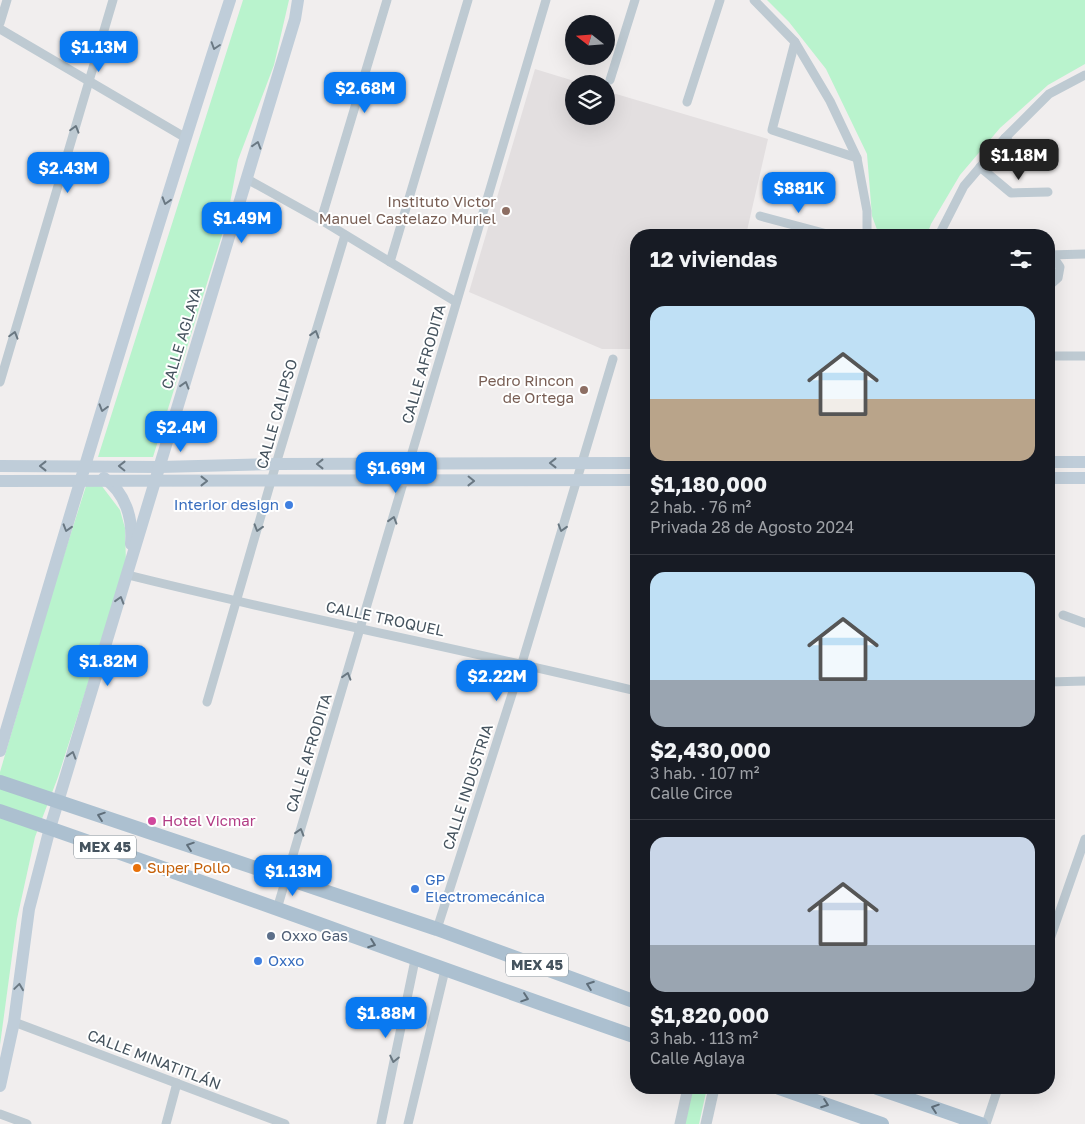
<!DOCTYPE html>
<html lang="es">
<head>
<meta charset="utf-8">
<style>
	:root { --surface:#171b24; --page:#20242c; --text:#f1f3f6; --muted:#9ea1a6; --line:#363941; --accent:#0979f1 }
	body { margin:0; font-family:"Golos Text",sans-serif; background:var(--page); color:var(--text); height:100vh; display:flex; flex-direction:column; font-size:19px; white-space:nowrap }
	* { box-sizing:border-box; margin:0 }
	p { font-size:16px; color:var(--muted) }
	.icon { flex:none; width:28px; height:28px; fill:none; stroke:currentColor; stroke-width:2; stroke-linecap:round; stroke-linejoin:round }
	.map { position:relative; flex:1; overflow:hidden }
	.details { position:absolute; left:630px; top:229px; width:425px; height:865px; display:flex; flex-direction:column; background:var(--surface); border-radius:20px; box-shadow:0 5px 20px #0002 }
	.details>* { flex:none }
	.needle { width:32px; rotate:287deg }
	.controls { position:absolute; left:565px; top:15px; display:grid; gap:10px }
	.controls a { display:grid; place-items:center; width:50px; height:50px; border-radius:50%; background:var(--surface); box-shadow:0 5px 20px #0002; font-size:25px }
	.price { position:absolute; translate:-50% -42px; padding:0 11px; border-radius:10px; background:var(--accent); color:#fff; font-size:16px; line-height:32px; filter:drop-shadow(0 1px 2px #0008) }
	.price::after { content:''; position:absolute; left:50%; top:30px; width:15px; height:11px; margin-left:-8px; background:inherit; clip-path:polygon(0 0,100% 0,50% 100%) }
	.price.active { background:#222; color:#fff }
	ul { padding:0; list-style:none }
	li { display:grid; align-content:center; gap:10px; height:265px; padding:0 20px }
	li+li { border-top:1px solid var(--line) }
	li span { display:grid; place-items:center; height:155px; border-radius:15px; color:#555 }
	li>.icon { margin-inline-start:auto }
	span .icon { width:90px; height:90px; fill:#fffc; stroke-width:1 }
	li b { font-size:21px }
	h2 { display:flex; justify-content:space-between; align-items:center; height:60px; padding:0 20px; font-size:21px }
	.map>svg:first-child { display:block }
	.education { fill:#e3dfe0 }
	.green { fill:#b9f3cd }
	.lines { fill:none; stroke-linecap:round; stroke-linejoin:round }
	.minor { stroke:#becad2; stroke-width:9 }
	.tertiary { stroke:#becad2; stroke-width:11 }
	.secondary { stroke:#bfcdd9; stroke-width:12 }
	.primary { stroke:#acc0d0; stroke-width:14 }
	.oneway { stroke:#6a7883 }
	.oneway2 { stroke:#697781 }
	.oneway3 { stroke:#5f6e7a }
	.education-dot { fill:#8d6e63; stroke:#fff; stroke-width:2 }
	.shop-dot { fill:#3f7fe0; stroke:#fff; stroke-width:2 }
	.hotel-dot { fill:#d1479c; stroke:#fff; stroke-width:2 }
	.food-dot { fill:#e8710a; stroke:#fff; stroke-width:2 }
	.service-dot { fill:#5c6f8a; stroke:#fff; stroke-width:2 }
	.labels { text-anchor:middle; stroke-width:4; stroke-linejoin:round; paint-order:stroke }
	.shield { fill:#fff; stroke:#7d878e; stroke-width:1 }
	.shield-label { font-size:14px; font-weight:bold; fill:#45535e }
	.education-label { font-size:15px; fill:#785e54; stroke:#fff; text-anchor:end }
	.street-label { font-size:15px; fill:#45535e; stroke:#fff }
	.shop-label { font-size:15px; fill:#366cbe; stroke:#fff; text-anchor:start }
	.hotel-label { font-size:15px; fill:#b23c85; stroke:#fff; text-anchor:start }
	.food-label { font-size:15px; fill:#c56008; stroke:#fff; text-anchor:start }
	.service-label { font-size:15px; fill:#4e5e75; stroke:#fff; text-anchor:start }
</style>
</head>
<body>
<div class="map">
<svg width="1085" height="1124" viewBox="0 0 1085 1124">
	<rect width="100%" height="100%" fill="#f1eeee"/>
	<polygon class="education" points="535,69 584,84 574,84 574,116 606,116 606,91 768,139 746,235 636,235 636,349 602,349 469,292"/>
	<g class="green">
		<polygon points="243,0 289,0 274,65 238,160 227,219 153,457 98,457"/>
		<polygon points="767,0 1085,0 1085,64 1048,85 1000,128 960,175 931,224 927,235 879,235 872,216 867,154 826,69 789,22"/>
		<polygon points="101,485 120,510 125,528 126,565 58,777 35,837 17,919 0,1045 0,772 24,690 35,646 86,486"/>
		<polygon points="693,1088 707,1088 699,1124 684,1124"/>
	</g>
	<g class="lines">
		<g class="minor">
			<polyline points="754,0 795,42 830,101 857,158 867,211 867,235"/>
			<polyline points="0,23 7,0"/>
			<polyline points="0,29 186,138"/>
			<polyline points="795,42 772,130 857,158"/>
			<polyline points="610,80 635,0"/>
			<polyline points="687,102 720,0"/>
			<polyline points="1005,138 1012,145 1048,144"/>
			<polyline points="980,167 1011,193 1048,192"/>
			<polyline points="247,179 321,220 456,302"/>
			<polyline points="760,216 831,235"/>
			<polyline points="321,220 387,0"/>
			<polyline points="939,235 964,186 1005,138 1049,94 1085,75"/>
			<polyline points="1049,255 1054,258 1060,267 1058,278 1049,286"/>
			<polyline points="1049,255 1085,254"/>
			<polyline points="390,262 468,0"/>
			<polyline points="1049,356 1085,356"/>
			<polyline points="0,382 113,0"/>
			<path d="M128,575C296,617 467,650 636,691"/>
			<polyline points="1063,615 1085,623"/>
			<polyline points="1049,682 1085,681"/>
			<polyline points="207,702 276,464 345,235"/>
			<polyline points="277,909 546,0"/>
			<polyline points="437,929 522,663 613,359"/>
			<polyline points="1049,942 1085,839"/>
			<polyline points="14,1022 285,1124"/>
			<polyline points="0,1114 27,1124"/>
			<polyline points="166,1124 177,1083"/>
			<polyline points="381,1124 415,960"/>
			<polyline points="408,1124 445,970"/>
			<polyline points="986,1124 998,1088"/>
		</g>
		<g class="tertiary">
			<polyline points="680,1124 688,1088"/>
			<polyline points="706,1124 714,1088"/>
		</g>
		<g class="secondary">
			<polyline points="1049,462 1085,462"/>
			<polyline points="0,466 160,467 276,464 636,463"/>
			<path d="M104,478C126,493 133,519 131,544"/>
			<polyline points="1049,478 1085,478"/>
			<polyline points="0,481 636,480"/>
			<path d="M0,751C74,500 149,249 230,0"/>
			<polyline points="0,1086 14,1022 29,909 50,828 295,19 298,0"/>
		</g>
		<g class="primary">
			<polyline points="0,782 437,929 636,1002"/>
			<path d="M0,811C213,884 424,963 636,1037"/>
			<polyline points="779,1088 882,1124"/>
			<polyline points="877,1088 981,1124"/>
		</g>
	</g>
	<defs><path id="oneway-chevron" d="M-2-3.5L2.5 0L-2 3.5" fill="none" stroke-width="1.6" stroke-linecap="round" stroke-linejoin="round" transform="scale(1.25)"/></defs>
	<g class="oneway">
		<use href="#oneway-chevron" transform="translate(215 46) rotate(108)"/>
		<use href="#oneway-chevron" transform="translate(257 145) rotate(-73)"/>
		<use href="#oneway-chevron" transform="translate(166 201) rotate(107)"/>
		<use href="#oneway-chevron" transform="translate(185 385) rotate(-73)"/>
		<use href="#oneway-chevron" transform="translate(103 408) rotate(106)"/>
		<use href="#oneway-chevron" transform="translate(553 463) rotate(180)"/>
		<use href="#oneway-chevron" transform="translate(320 464) rotate(-180)"/>
		<use href="#oneway-chevron" transform="translate(43 466) rotate(180)"/>
		<use href="#oneway-chevron" transform="translate(122 466) rotate(-179)"/>
		<use href="#oneway-chevron" transform="translate(204 481)"/>
		<use href="#oneway-chevron" transform="translate(471 481) rotate(1)"/>
		<use href="#oneway-chevron" transform="translate(67 528) rotate(107)"/>
		<use href="#oneway-chevron" transform="translate(120 600) rotate(-73)"/>
		<use href="#oneway-chevron" transform="translate(72 755) rotate(-73)"/>
		<use href="#oneway-chevron" transform="translate(19 987) rotate(-82)"/>
	</g>
	<g class="oneway2">
		<use href="#oneway-chevron" transform="translate(75 129) rotate(-74)"/>
		<use href="#oneway-chevron" transform="translate(315 334) rotate(-73)"/>
		<use href="#oneway-chevron" transform="translate(14 335) rotate(-74)"/>
		<use href="#oneway-chevron" transform="translate(393 520) rotate(-73)"/>
		<use href="#oneway-chevron" transform="translate(258 528) rotate(107)"/>
		<use href="#oneway-chevron" transform="translate(562 528) rotate(107)"/>
		<use href="#oneway-chevron" transform="translate(347 676) rotate(-73)"/>
		<use href="#oneway-chevron" transform="translate(300 832) rotate(-73)"/>
		<use href="#oneway-chevron" transform="translate(394 1059) rotate(102)"/>
	</g>
	<g class="oneway3">
		<use href="#oneway-chevron" transform="translate(101 816) rotate(-161)"/>
		<use href="#oneway-chevron" transform="translate(190 846) rotate(-161)"/>
		<use href="#oneway-chevron" transform="translate(372 944) rotate(20)"/>
		<use href="#oneway-chevron" transform="translate(590 985) rotate(-160)"/>
		<use href="#oneway-chevron" transform="translate(525 998) rotate(19)"/>
		<use href="#oneway-chevron" transform="translate(825 1104) rotate(20)"/>
		<use href="#oneway-chevron" transform="translate(935 1108) rotate(-161)"/>
	</g>
	<g class="education-dot">
		<circle cx="506" cy="211" r="5"/>
		<circle cx="584" cy="390" r="5"/>
	</g>
	<g class="shop-dot">
		<circle cx="289" cy="505" r="5"/>
		<circle cx="415" cy="889" r="5"/>
		<circle cx="258" cy="961" r="5"/>
	</g>
	<circle class="hotel-dot" cx="152" cy="821" r="5"/>
	<circle class="food-dot" cx="137" cy="868" r="5"/>
	<circle class="service-dot" cx="271" cy="936" r="5"/>
	<g class="labels">
		<g class="shield">
			<rect x="74" y="835.5" width="62" height="23" rx="4"/>
			<rect x="506" y="953.5" width="62" height="23" rx="4"/>
		</g>
		<g class="shield-label">
			<text x="105" y="852">MEX 45</text>
			<text x="537" y="970">MEX 45</text>
		</g>
		<g class="education-label">
			<text x="496" y="207">Instituto Victor<tspan x="496" dy="17">Manuel Castelazo Muriel</tspan></text>
			<text x="574" y="386">Pedro Rincon<tspan x="574" dy="17">de Ortega</tspan></text>
		</g>
		<g class="street-label">
			<text transform="translate(182 338) rotate(-73)" y="5">CALLE AGLAYA</text>
			<text transform="translate(424 364) rotate(-74)" y="5">CALLE AFRODITA</text>
			<text transform="translate(277 414) rotate(-74)" y="5">CALLE CALIPSO</text>
			<text transform="translate(385 619) rotate(12)" y="5">CALLE TROQUEL</text>
			<text transform="translate(309 753) rotate(-73)" y="5">CALLE AFRODITA</text>
			<text transform="translate(468 787) rotate(-72)" y="5">CALLE INDUSTRIA</text>
			<text transform="translate(154 1060) rotate(21)" y="5">CALLE MINATITLÁN</text>
		</g>
		<g class="shop-label">
			<text x="279" y="510" text-anchor="end">Interior design</text>
			<text x="425" y="885">GP<tspan x="425" dy="17">Electromecánica</tspan></text>
			<text x="268" y="966">Oxxo</text>
		</g>
		<g class="hotel-label">
			<text x="162" y="826">Hotel Vicmar</text>
		</g>
		<g class="food-label">
			<text x="147" y="873">Super Pollo</text>
		</g>
		<g class="service-label">
			<text x="281" y="941">Oxxo Gas</text>
		</g>
	</g>
</svg>
<div class="controls">
<a><svg class="needle" viewBox="-14 -14 28 28"><path d="M0-13l5 13h-10z" fill="#e53935"/><path d="M0 13l5-13h-10z" fill="#9ea1a6"/></svg></a>
<a><svg class="icon" aria-label="layers" viewBox="0 0 24 24"><path d="M12 4l9 5-9 5-9-5zM3 14l9 5 9-5"/></svg></a>
</div>
<b class="price" style="left:99px;top:73px">$1.13M</b>
<b class="price" style="left:365px;top:114px">$2.68M</b>
<b class="price active" style="left:1019px;top:181px">$1.18M</b>
<b class="price" style="left:68px;top:194px">$2.43M</b>
<b class="price" style="left:799px;top:214px">$881K</b>
<b class="price" style="left:242px;top:244px">$1.49M</b>
<b class="price" style="left:181px;top:453px">$2.4M</b>
<b class="price" style="left:396px;top:494px">$1.69M</b>
<b class="price" style="left:108px;top:687px">$1.82M</b>
<b class="price" style="left:497px;top:702px">$2.22M</b>
<b class="price" style="left:293px;top:897px">$1.13M</b>
<b class="price" style="left:386px;top:1039px">$1.88M</b>
<section class="details">
<h2>12 viviendas<svg class="icon" aria-label="filters" viewBox="0 0 24 24"><path d="M4 7h16M4 17h16"/><circle cx="9" cy="7" r="2"/><circle cx="15" cy="17" r="2"/></svg></h2>
<ul>
<li><span style="background:linear-gradient(#bfe0f5 60%,#b9a48a 0)"><svg class="icon" aria-label="home" viewBox="0 0 24 24"><path d="M3 11l9-7 9 7M6 9v11h12V9"/></svg></span><div><b>$1,180,000</b><p>2 hab. · 76 m²</p><p>Privada 28 de Agosto 2024</p></div></li>
<li><span style="background:linear-gradient(#bfe0f5 70%,#9aa5b1 0)"><svg class="icon" aria-label="home" viewBox="0 0 24 24"><path d="M3 11l9-7 9 7M6 9v11h12V9"/></svg></span><div><b>$2,430,000</b><p>3 hab. · 107 m²</p><p>Calle Circe</p></div></li>
<li><span style="background:linear-gradient(#c9d6e8 70%,#9aa5b1 0)"><svg class="icon" aria-label="home" viewBox="0 0 24 24"><path d="M3 11l9-7 9 7M6 9v11h12V9"/></svg></span><div><b>$1,820,000</b><p>3 hab. · 113 m²</p><p>Calle Aglaya</p></div></li>
</ul>
</section>
</div>
</body>
</html>
